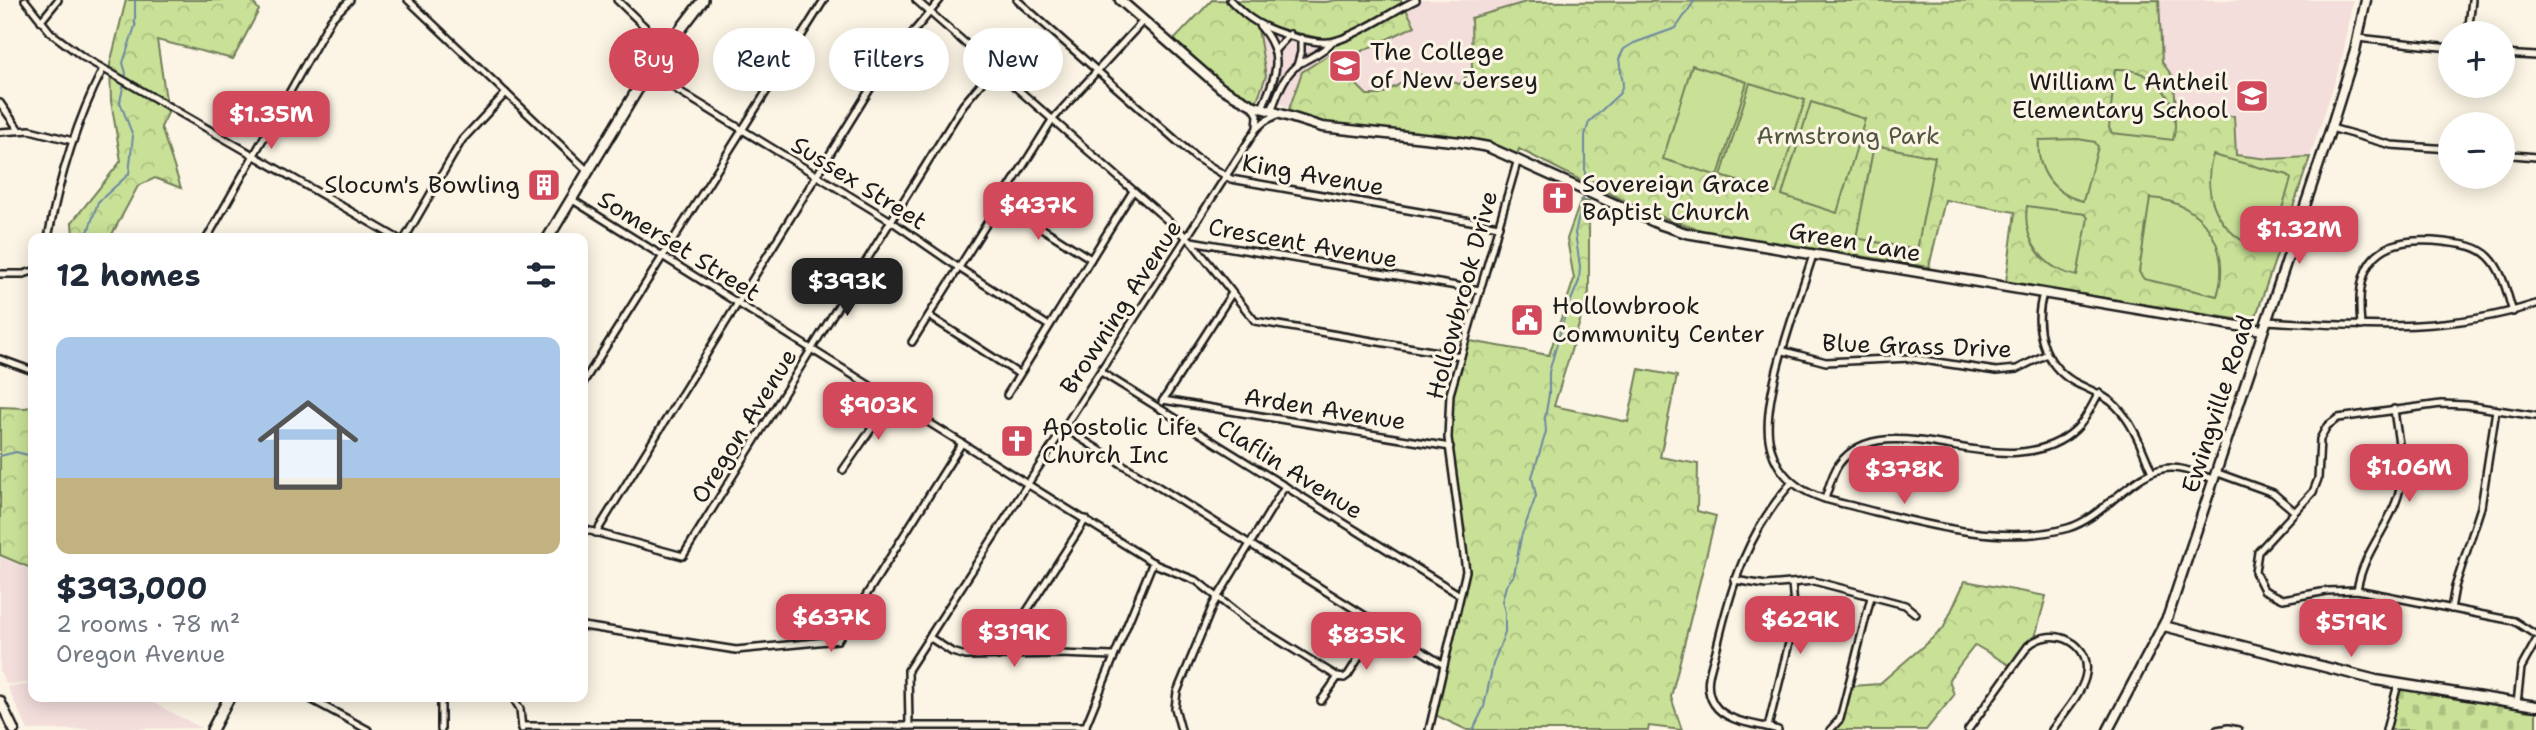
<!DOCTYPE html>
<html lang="en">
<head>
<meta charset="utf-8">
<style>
	:root { --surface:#fff; --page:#f6f6f7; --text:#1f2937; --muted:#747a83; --accent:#d1495b }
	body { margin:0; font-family:"Shantell Sans",sans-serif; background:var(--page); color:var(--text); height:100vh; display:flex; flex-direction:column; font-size:26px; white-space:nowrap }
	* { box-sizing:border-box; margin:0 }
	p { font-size:23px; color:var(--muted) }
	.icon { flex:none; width:38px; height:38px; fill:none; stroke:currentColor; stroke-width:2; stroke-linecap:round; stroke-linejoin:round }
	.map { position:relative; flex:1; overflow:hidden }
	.panel { position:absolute; left:28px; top:233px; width:560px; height:469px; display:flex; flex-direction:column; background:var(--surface); border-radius:14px; box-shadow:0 4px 18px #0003 }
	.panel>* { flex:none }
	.banner { position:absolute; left:609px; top:28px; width:665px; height:63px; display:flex; gap:14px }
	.buttons { position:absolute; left:2438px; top:21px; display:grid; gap:14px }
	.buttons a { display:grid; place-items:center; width:77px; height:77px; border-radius:50%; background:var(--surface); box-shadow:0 4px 18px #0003; font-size:35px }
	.price { position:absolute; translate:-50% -60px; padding:0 16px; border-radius:14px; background:var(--accent); color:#fff; font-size:23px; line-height:46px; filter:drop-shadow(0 2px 4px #0008) }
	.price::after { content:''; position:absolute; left:50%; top:42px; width:21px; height:16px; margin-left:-10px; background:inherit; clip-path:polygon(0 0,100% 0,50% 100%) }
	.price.selected { background:#222; color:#fff }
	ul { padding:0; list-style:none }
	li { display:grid; align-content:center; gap:14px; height:371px; padding:0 28px }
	li span { display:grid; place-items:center; height:217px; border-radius:14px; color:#555 }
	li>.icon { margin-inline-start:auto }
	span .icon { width:126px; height:126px; fill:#fffc; stroke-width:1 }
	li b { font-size:30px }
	h2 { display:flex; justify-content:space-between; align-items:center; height:84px; padding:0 28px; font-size:30px }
	.tag { padding:0 24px; border-radius:32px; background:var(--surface); box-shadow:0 4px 18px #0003; font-size:24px; line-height:63px }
	.tag.selected { background:var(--accent); color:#fff }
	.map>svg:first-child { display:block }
	.built { fill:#f3dedc }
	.forest { fill:url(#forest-crowns); stroke:#727e5a; stroke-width:2 }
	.cemetery { fill:url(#cemetery-stones); stroke:#727e5a; stroke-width:2 }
	.pitch { fill:#c9e197; stroke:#727e5a; stroke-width:2 }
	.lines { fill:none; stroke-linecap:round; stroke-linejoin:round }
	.stream { stroke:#6c87a2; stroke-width:2 }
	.street-casing { stroke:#1c1c1c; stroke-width:10 }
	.secondary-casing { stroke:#1c1c1c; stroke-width:13 }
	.primary-casing { stroke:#1c1c1c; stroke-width:14 }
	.street { stroke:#fcf5e5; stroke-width:5 }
	.secondary { stroke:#fcf5e5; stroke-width:8 }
	.primary { stroke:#fcf5e5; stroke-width:9 }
	.labels { text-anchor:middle; stroke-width:6; stroke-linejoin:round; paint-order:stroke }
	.poi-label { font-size:24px; fill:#1c1c1c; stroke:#fcf5e5; text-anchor:start }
	.park-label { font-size:24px; fill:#505741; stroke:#fcf5e5 }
	.street-label { font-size:24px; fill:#1c1c1c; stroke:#fcf5e5 }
</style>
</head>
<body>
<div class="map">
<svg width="2536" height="730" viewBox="0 0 2536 730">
	<defs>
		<pattern id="forest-crowns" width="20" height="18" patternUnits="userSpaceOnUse" patternTransform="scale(1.75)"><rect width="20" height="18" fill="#c9e197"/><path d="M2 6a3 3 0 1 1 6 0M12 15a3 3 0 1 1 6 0" fill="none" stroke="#acc082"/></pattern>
		<pattern id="cemetery-stones" width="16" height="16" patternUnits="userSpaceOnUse" patternTransform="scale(1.75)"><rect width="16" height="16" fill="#c9e197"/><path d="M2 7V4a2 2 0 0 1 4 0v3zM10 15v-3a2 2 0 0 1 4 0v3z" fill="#acc082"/></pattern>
	</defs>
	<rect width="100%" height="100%" fill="#fcf5e5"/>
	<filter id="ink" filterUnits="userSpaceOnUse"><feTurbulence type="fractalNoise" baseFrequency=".0143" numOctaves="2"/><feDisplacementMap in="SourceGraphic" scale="14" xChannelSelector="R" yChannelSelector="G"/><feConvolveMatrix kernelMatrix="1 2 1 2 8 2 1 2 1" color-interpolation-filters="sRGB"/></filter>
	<g filter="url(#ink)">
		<g class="built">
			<polygon points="1211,0 1672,0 1456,126 1303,113 1244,89 1184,43"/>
			<polygon points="2159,0 2353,0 2342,60 2310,157 2269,159 2235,155 2176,115 2173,77 2162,62"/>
			<polygon points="0,557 33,571 33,683 6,684 0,671"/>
			<polygon points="33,685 33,696 129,696 147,700 202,728 28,730 7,686"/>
		</g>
		<g class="forest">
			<polygon points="126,0 251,0 259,10 233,59 157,40 168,113 161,127 181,188 155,178 138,186 110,238 73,238 72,222 121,161 111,101 110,64"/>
			<polygon points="1212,0 1326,2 1336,0 1401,0 1415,26 1339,62 1349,77 1367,95 1380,95 1418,74 1460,84 1472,69 1471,18 1526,2 2159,0 2162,62 2173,77 2177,115 2234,116 2236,155 2269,159 2310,157 2256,316 2248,321 2006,282 2015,212 1945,200 1929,267 1704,231 1645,211 1599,188 1601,180 1586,183 1519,149 1515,161 1474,146 1286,118 1302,72 1333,52 1327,40 1257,23 1266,76 1254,108 1169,45"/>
			<polygon points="1581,200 1589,202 1589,292 1554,406 1628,422 1639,369 1677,376 1660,457 1698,464 1697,511 1716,516 1671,697 1682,730 1649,726 1648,730 1467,730 1433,714 1467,569 1447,433 1454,375 1464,340 1549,355 1574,279 1567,239"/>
			<polygon points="33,405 33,569 0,555 0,407 26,408"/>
			<polygon points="1965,581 2046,596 2034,641 2011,666 1975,645 1949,679 1954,695 1926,730 1836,730 1852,686 1879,684 1943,629"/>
		</g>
		<polygon class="cemetery" points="2398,684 2536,706 2536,730 2386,730"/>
		<g class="pitch">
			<polygon points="1692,65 1747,82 1718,176 1663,159"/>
			<path d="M2115,69C2155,67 2183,102 2173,140L2112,133L2109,128Z"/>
			<polygon points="1750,83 1805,100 1776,193 1721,176"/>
			<polygon points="1811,102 1865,119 1837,213 1782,195"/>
			<path d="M2078,139L2095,142L2098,147L2083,201C2053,194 2036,170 2039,140Z"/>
			<polygon points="1874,145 1935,157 1917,250 1856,238"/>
			<path d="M2213,155L2288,175L2291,179L2269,251C2224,242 2199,199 2213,155Z"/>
			<path d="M2150,198C2202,201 2233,247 2217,296L2144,279L2139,272Z"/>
			<path d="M2027,206L2085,214L2088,218L2077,276C2043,269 2022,240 2027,206Z"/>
		</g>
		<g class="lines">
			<g class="stream">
				<polyline points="1585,186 1585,135 1589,122 1620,93 1623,84 1619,59 1624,49 1634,43 1676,28 1695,0"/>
				<polyline points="86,238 98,202 129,174 133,136 120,102 126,73 123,63 135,26 135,0"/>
				<polyline points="0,456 16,452 32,456 33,454"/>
				<polyline points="1473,730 1484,707 1493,664 1505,632 1505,612 1502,601 1506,586 1514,575 1521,537 1536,496 1532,477 1546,432 1545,418 1549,394 1549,372 1565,315 1579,281 1580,266 1575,233 1584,195"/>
			</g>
			<defs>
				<g id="street">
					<polyline points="25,0 51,33 83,57 397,238"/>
					<polyline points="408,0 588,171"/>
					<polyline points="617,0 666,47"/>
					<polyline points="916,0 1191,241 1480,290"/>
					<polyline points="1017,0 1195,157 1231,179 1499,226"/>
					<path d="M1230,0C1236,6 1243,13 1250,18C1268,31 1318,48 1338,40C1366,31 1390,12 1416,0"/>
					<polyline points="41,21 58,0"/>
					<path d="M1259,25C1286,55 1276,75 1262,108"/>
					<polyline points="2468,33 2472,0"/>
					<polyline points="2358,38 2450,48"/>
					<polyline points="1275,50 1290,34"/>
					<polyline points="2502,54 2536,56"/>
					<polyline points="1297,66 1301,52 1301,38"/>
					<polyline points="648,72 891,221 959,268 1049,326"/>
					<polyline points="0,103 19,130"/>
					<polyline points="1252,105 1258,115 1257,128"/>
					<path d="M1271,111C1278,94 1283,75 1299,64C1310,57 1322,53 1331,43"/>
					<polyline points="2331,128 2391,145 2450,149"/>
					<polyline points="0,132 30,130 73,141"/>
					<polyline points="2502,154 2536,157"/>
					<polyline points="571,199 1157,565 1197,581 1246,620 1338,677"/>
					<polyline points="1000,202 1091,259"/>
					<path d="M48,238C59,179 76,122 103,69"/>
					<polyline points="207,238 331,19 350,0"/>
					<polyline points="405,238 462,140 506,93"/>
					<polyline points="1191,241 1255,321 1461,356"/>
					<path d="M1813,255C1799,300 1762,395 1769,439C1772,459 1783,476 1799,487C1818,500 1843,503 1864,509C1928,525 2003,546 2068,528C2106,517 2135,467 2172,468C2186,468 2200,475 2213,479"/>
					<polyline points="0,274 24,274 33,271"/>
					<path d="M2043,294C2033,327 2043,364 2074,382C2089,390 2104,394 2116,406C2134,424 2142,449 2152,472"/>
					<polyline points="929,316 1019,374"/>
					<path d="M2265,321C2361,326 2443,334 2536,304"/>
					<path d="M2361,326C2360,314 2359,300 2361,288C2368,241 2406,238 2444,242C2461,244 2477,245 2489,257C2503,271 2507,294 2513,312"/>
					<polyline points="912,342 1052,120 1143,21"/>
					<polyline points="1784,351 1826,362 1910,358 1996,371 2017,369 2047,354"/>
					<polyline points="0,359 33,371"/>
					<polyline points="1101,372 1460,595"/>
					<polyline points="583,383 824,0"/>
					<polyline points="1007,395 1133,191"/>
					<polyline points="1163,400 1450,447"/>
					<polyline points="1162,402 1232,293"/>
					<polyline points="2536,416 2466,405 2441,404 2338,418 2327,426 2320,439 2318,479 2313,492 2258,552 2255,572 2264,590 2283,599 2327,591 2357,590 2514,621 2536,635"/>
					<polyline points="1064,428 1444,665"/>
					<polyline points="843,470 892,399"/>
					<polyline points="2215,472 2273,493 2294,511"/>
					<path d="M1825,499C1829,487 1832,474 1839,464C1888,398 2008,493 2076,429C2086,420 2092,405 2099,393"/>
					<polyline points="583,529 683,556 963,105 994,68"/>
					<polyline points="596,533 883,68 940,0"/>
					<polyline points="1734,580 1766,585 1814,581 1905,605 1916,614"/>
					<path d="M2357,590C2364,550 2387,531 2398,496C2406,469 2397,437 2394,409"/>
					<polyline points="2451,609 2455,587 2481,507 2496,410"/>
					<polyline points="583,626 736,650 838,640 962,443"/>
					<polyline points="929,637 952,652 966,656 1060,654 1113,656"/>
					<polyline points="998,656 1086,519"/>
					<polyline points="305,696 368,730"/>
					<polyline points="512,696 520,709 522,729"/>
					<polyline points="1321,701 1338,677 1344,678 1348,675 1379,625"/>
					<polyline points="2517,703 2521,668 2536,641"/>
					<polyline points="522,726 1086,726"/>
					<polyline points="909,726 908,670 1257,128 1265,121 1279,114"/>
					<polyline points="1768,727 1795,619 1792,583"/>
					<polyline points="441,730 441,696"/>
					<polyline points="1084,730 1153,562"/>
					<polyline points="1181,730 1175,708 1177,692 1213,605 1285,486"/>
					<polyline points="1429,730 1466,571 1448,438 1450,394 1518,159"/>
					<path d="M1778,730C1759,724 1726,723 1714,704C1702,686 1712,666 1717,647C1732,583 1748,532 1792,482"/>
					<polyline points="1830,730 1840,719 1871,597"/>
					<path d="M1968,730L2028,646C2052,624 2095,643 2085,678C2080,696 2062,715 2052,730"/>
					<polyline points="2217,730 2228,728 2238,730"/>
					<polyline points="2386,730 2398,684"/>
				</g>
				<g id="secondary">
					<polyline points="1120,0 1221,88 1252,105 1322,127 1461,142 1488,147 1659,224 1686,233 2262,330"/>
					<polyline points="2164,626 2376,680 2536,706"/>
					<polyline points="0,701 14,730"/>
					<polyline points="2108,730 2168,616 2331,128 2355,51 2366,0"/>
				</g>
				<g id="primary">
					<polyline points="548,238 648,72 703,0"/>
					<polyline points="212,730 230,696"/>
				</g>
			</defs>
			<use href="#street" class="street-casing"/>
			<use href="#secondary" class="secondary-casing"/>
			<use href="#primary" class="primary-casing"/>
			<use href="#street" class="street"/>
			<use href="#secondary" class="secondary"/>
			<use href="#primary" class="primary"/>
		</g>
	</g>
	<defs>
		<symbol id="university-square" viewBox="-11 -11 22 22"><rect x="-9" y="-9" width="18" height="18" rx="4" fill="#d1495b" stroke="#fcf5e5"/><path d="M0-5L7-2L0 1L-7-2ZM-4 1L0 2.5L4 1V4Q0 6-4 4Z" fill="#fff"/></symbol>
		<symbol id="school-square" viewBox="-11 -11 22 22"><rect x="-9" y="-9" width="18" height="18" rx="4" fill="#d1495b" stroke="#fcf5e5"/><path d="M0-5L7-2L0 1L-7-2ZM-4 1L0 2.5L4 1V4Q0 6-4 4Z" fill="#fff"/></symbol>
		<symbol id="building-square" viewBox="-11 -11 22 22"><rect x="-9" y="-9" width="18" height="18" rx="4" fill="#d1495b" stroke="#fcf5e5"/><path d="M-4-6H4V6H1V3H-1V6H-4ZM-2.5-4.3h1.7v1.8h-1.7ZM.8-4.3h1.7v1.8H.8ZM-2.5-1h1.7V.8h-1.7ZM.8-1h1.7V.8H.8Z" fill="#fff"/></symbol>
		<symbol id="church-square" viewBox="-11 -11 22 22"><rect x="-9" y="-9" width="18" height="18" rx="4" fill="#d1495b" stroke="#fcf5e5"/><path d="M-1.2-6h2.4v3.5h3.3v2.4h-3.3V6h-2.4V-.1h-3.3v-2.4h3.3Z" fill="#fff"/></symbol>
		<symbol id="civic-square" viewBox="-11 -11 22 22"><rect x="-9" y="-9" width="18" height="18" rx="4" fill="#d1495b" stroke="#fcf5e5"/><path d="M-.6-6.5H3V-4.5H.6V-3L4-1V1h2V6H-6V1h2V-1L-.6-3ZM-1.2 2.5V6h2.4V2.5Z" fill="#fff"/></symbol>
	</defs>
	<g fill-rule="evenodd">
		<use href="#university-square" x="1326" y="47" width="38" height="38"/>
		<use href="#school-square" x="2233" y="77" width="38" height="38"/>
		<use href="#building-square" x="525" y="166" width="38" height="38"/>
		<use href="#church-square" x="1539" y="179" width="38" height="38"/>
		<use href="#civic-square" x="1508" y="301" width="38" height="38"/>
		<use href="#church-square" x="998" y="422" width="38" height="38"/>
	</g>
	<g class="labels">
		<g class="poi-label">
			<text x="1370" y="60">The College<tspan x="1370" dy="28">of New Jersey</tspan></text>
			<text x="2228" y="90" text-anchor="end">William L Antheil<tspan x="2228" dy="28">Elementary School</tspan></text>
			<text x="1582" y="192">Sovereign Grace<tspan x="1582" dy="28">Baptist Church</tspan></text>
			<text x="520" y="193" text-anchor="end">Slocum's Bowling</text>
			<text x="1552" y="314">Hollowbrook<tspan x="1552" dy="28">Community Center</tspan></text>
			<text x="1042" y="435">Apostolic Life<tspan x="1042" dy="28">Church Inc</tspan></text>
		</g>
		<g class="park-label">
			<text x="1848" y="144">Armstrong Park</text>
		</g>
		<g class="street-label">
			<text transform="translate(1313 175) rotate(10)" y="8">King Avenue</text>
			<text transform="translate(859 183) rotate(32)" y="8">Sussex Street</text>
			<text transform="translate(1855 242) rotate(10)" y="8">Green Lane</text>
			<text transform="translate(1303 243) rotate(10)" y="8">Crescent Avenue</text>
			<text transform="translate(679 246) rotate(32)" y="8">Somerset Street</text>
			<text transform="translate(1462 295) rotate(-75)" y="8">Hollowbrook Drive</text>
			<text transform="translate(1121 307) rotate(-57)" y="8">Browning Avenue</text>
			<text transform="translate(1917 346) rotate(2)" y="8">Blue Grass Drive</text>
			<text transform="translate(2218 404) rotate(-72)" y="8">Ewingville Road</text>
			<text transform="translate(1325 409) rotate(9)" y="8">Arden Avenue</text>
			<text transform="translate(744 426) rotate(-58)" y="8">Oregon Avenue</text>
			<text transform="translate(1290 469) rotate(32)" y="8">Claflin Avenue</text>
		</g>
	</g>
</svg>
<div class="buttons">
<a>+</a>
<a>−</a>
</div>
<b class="price" style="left:271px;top:151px">$1.35M</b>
<b class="price" style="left:1038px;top:242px">$437K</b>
<b class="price" style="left:2299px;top:266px">$1.32M</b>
<b class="price selected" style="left:847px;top:318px">$393K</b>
<b class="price" style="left:878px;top:442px">$903K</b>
<b class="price" style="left:2409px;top:504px">$1.06M</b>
<b class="price" style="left:1904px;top:506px">$378K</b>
<b class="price" style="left:831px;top:654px">$637K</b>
<b class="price" style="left:1800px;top:656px">$629K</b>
<b class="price" style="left:2351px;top:659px">$519K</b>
<b class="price" style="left:1014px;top:669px">$319K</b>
<b class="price" style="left:1366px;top:672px">$835K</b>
<div class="banner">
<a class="tag selected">Buy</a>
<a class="tag">Rent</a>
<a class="tag">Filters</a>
<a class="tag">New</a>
</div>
<section class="panel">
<h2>12 homes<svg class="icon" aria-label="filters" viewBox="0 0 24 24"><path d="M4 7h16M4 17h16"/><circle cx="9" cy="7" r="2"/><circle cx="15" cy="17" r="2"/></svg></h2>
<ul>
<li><span style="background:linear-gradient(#a9c7e8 65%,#c2b280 0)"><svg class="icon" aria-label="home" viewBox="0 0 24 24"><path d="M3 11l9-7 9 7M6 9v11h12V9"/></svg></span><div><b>$393,000</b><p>2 rooms · 78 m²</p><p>Oregon Avenue</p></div></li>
</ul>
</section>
</div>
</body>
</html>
